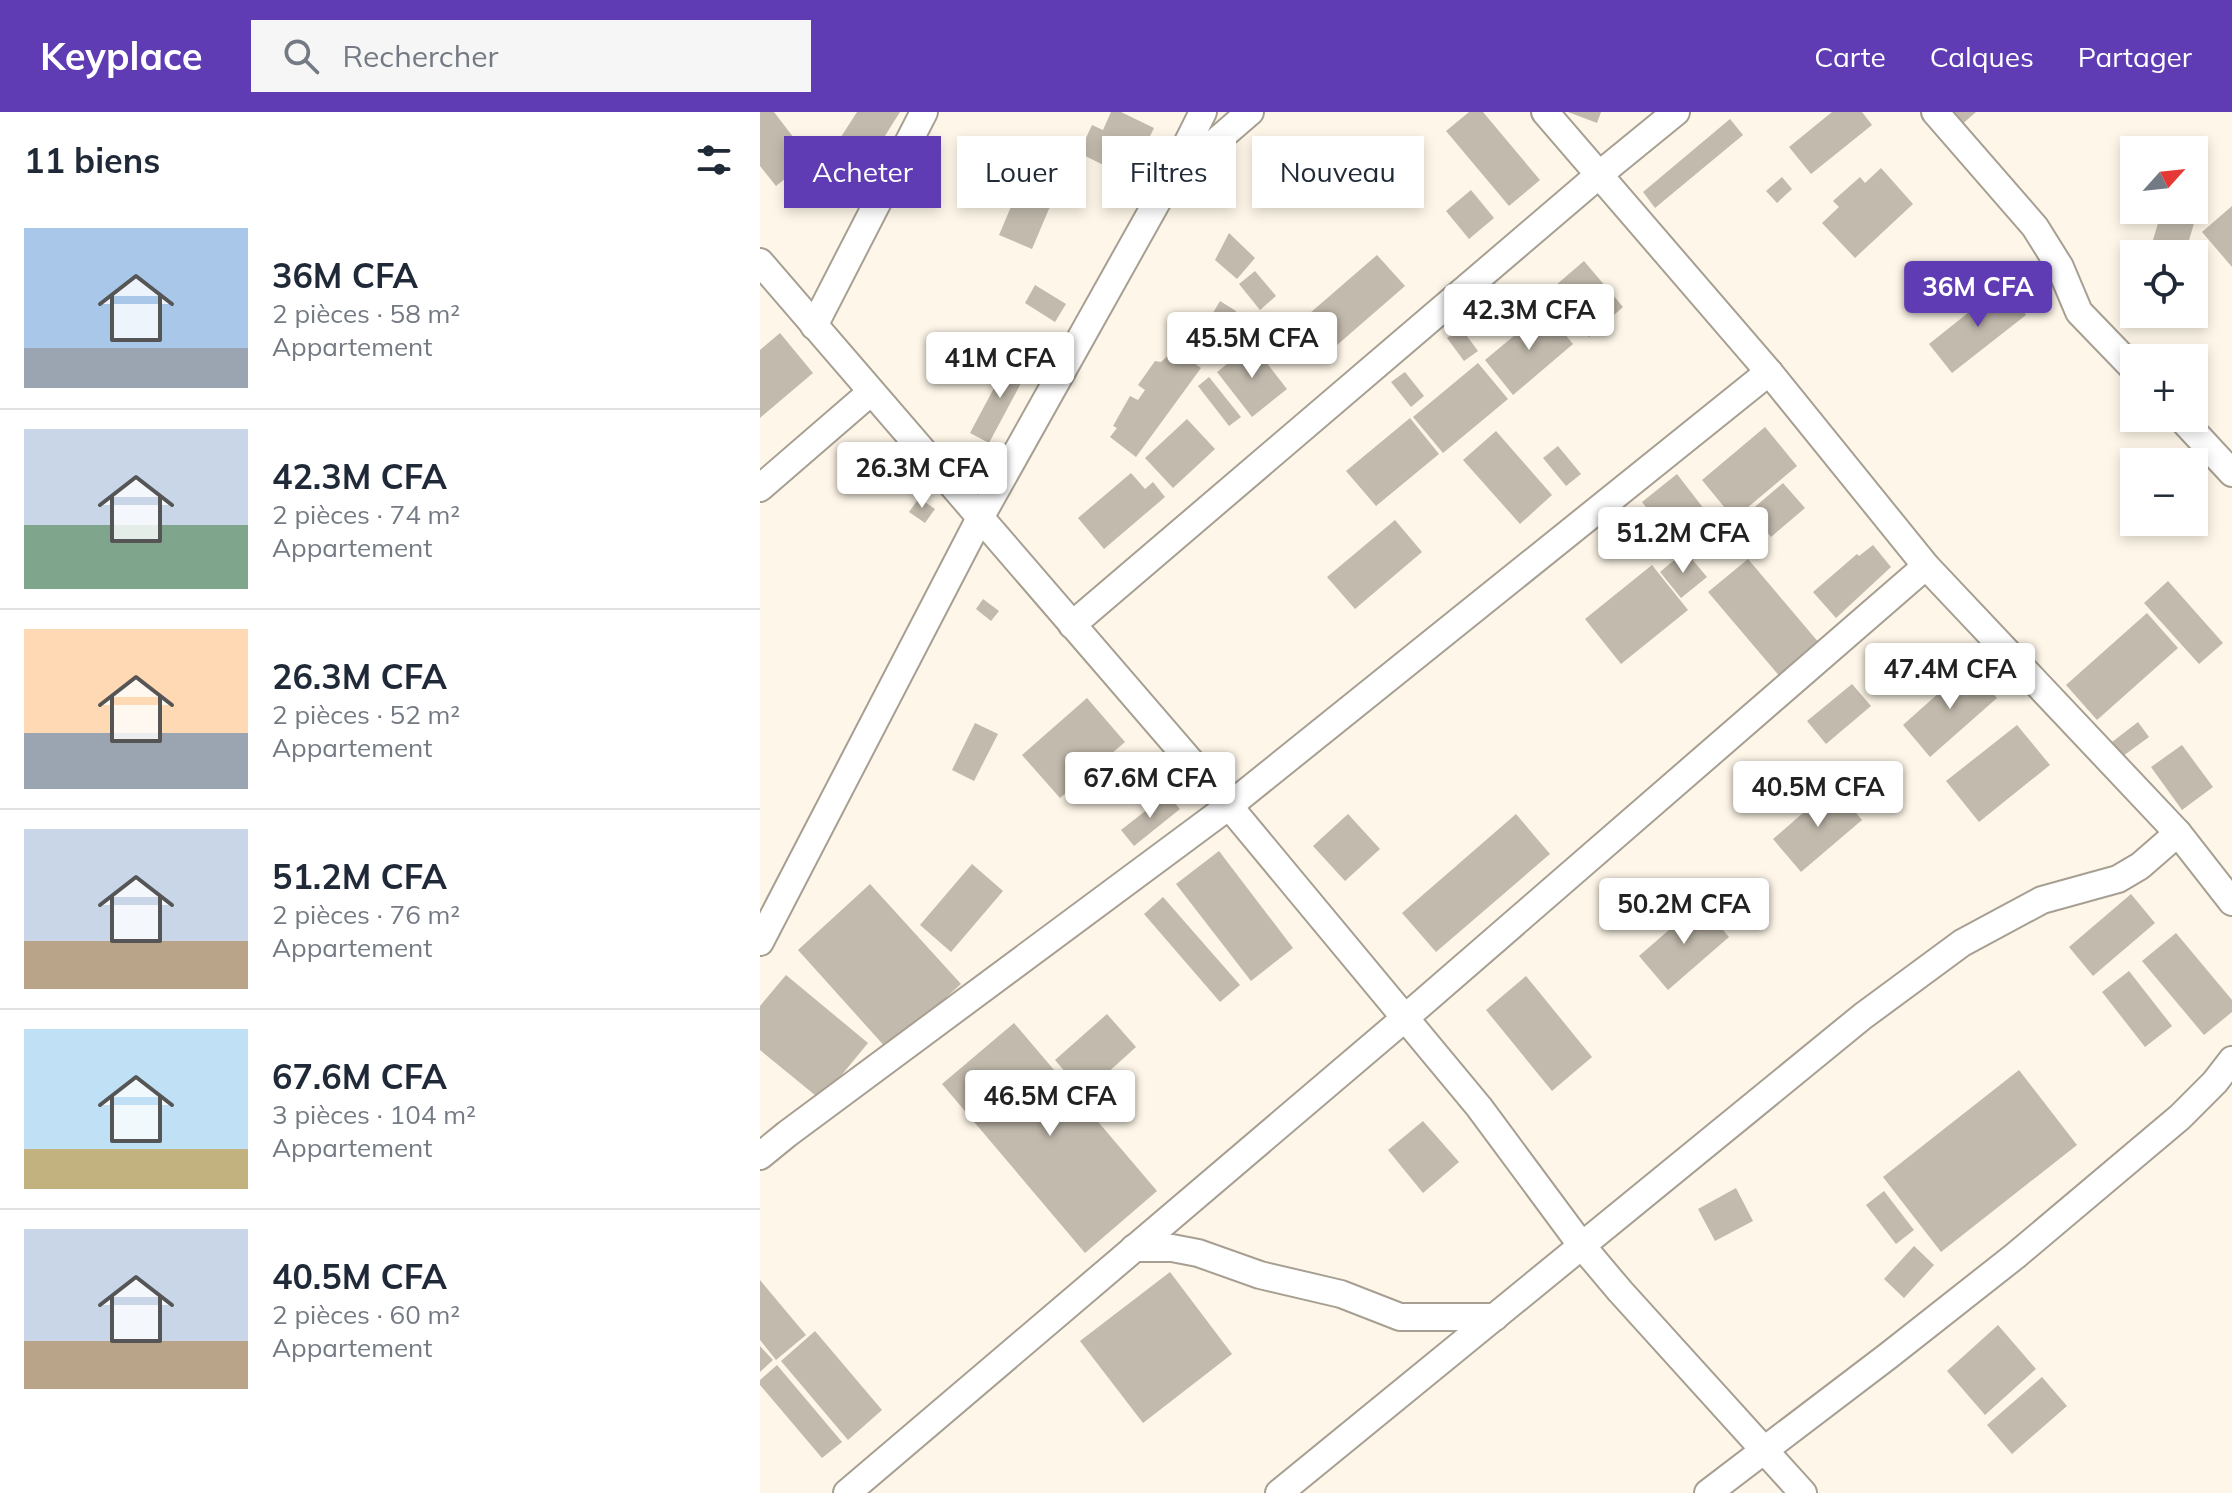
<!DOCTYPE html>
<html lang="fr">
<head>
<meta charset="utf-8">
<style>
	:root { --surface:#fff; --page:#f6f6f7; --text:#1f2937; --muted:#747a83; --line:#e0e1e3; --accent:#603cb4 }
	body { margin:0; font-family:Mulish,sans-serif; background:var(--page); color:var(--text); height:100vh; display:flex; flex-direction:column; font-size:30px; white-space:nowrap }
	* { box-sizing:border-box; margin:0 }
	p { font-size:26px; color:var(--muted) }
	.icon { flex:none; width:44px; height:44px; fill:none; stroke:currentColor; stroke-width:2; stroke-linecap:round; stroke-linejoin:round }
	.map { position:relative; flex:1; overflow:hidden }
	.sheet { display:flex; flex-direction:column; background:var(--surface); width:760px }
	.sheet>* { flex:none }
	.hud { position:absolute; left:24px; top:24px; width:760px; height:72px; display:flex; gap:16px }
	.needle { width:52px; rotate:63deg }
	.buttons { position:absolute; left:1360px; top:24px; display:grid; gap:16px }
	.buttons a { display:grid; place-items:center; width:88px; height:88px; border-radius:0px; background:var(--surface); box-shadow:0 4px 12px #0003; font-size:40px }
	.price { position:absolute; translate:-50% -68px; padding:0 18px; border-radius:8px; background:#fff; color:#222; font-size:26px; line-height:52px; filter:drop-shadow(0 2px 4px #0008) }
	.price::after { content:''; position:absolute; left:50%; top:48px; width:24px; height:18px; margin-left:-12px; background:inherit; clip-path:polygon(0 0,100% 0,50% 100%) }
	.price.selected { background:var(--accent); color:#fff }
	ul { padding:0; list-style:none }
	li { display:flex; align-items:center; gap:24px; height:200px; padding:0 24px }
	li+li { border-top:2px solid var(--line) }
	li span { display:grid; place-items:center; flex:none; width:224px; height:160px; border-radius:0px; color:#555 }
	li>.icon { margin-inline-start:auto }
	span .icon { width:96px; height:96px; fill:#fffc; stroke-width:1 }
	li b { font-size:34px }
	h2 { display:flex; justify-content:space-between; align-items:center; height:96px; padding:0 24px; font-size:34px }
	.chip { padding:0 28px; border-radius:0px; background:var(--surface); box-shadow:0 4px 12px #0003; font-size:28px; line-height:72px }
	.chip.selected { background:var(--accent); color:#fff }
	header { display:flex; align-items:center; gap:48px; box-sizing:border-box; height:112px; padding:0 40px; background:var(--accent); color:#fff }
	header strong { font-size:38px }
	nav { display:flex; gap:44px; margin-inline-start:auto; font-size:28px }
	.search { width:560px; height:72px; background:var(--page); display:flex; align-items:center; gap:20px; box-sizing:border-box; padding:0 28px; border-radius:0px; color:var(--muted); font-size:30px }
	main { display:flex; flex:1; min-height:0 }
	.map>svg:first-child { display:block }
	.building { fill:#c2baad }
	.lines { fill:none; stroke-linecap:round; stroke-linejoin:round }
	.street-casing { stroke:#a69f92; stroke-width:30 }
	.street { stroke:#fff; stroke-width:26 }
</style>
</head>
<body>
<header>
<strong>Keyplace</strong>
<div class="search"><svg class="icon" aria-label="search" viewBox="0 0 24 24"><circle cx="10" cy="10" r="6"/><path d="M15 15l6 6"/></svg>Rechercher</div>
<nav><a>Carte</a><a>Calques</a><a>Partager</a></nav>
</header>
<main>
<section class="sheet">
<h2>11 biens<svg class="icon" aria-label="filters" viewBox="0 0 24 24"><path d="M4 7h16M4 17h16"/><circle cx="9" cy="7" r="2"/><circle cx="15" cy="17" r="2"/></svg></h2>
<ul>
<li><span style="background:linear-gradient(#a9c7e8 75%,#9aa5b1 0)"><svg class="icon" aria-label="home" viewBox="0 0 24 24"><path d="M3 11l9-7 9 7M6 9v11h12V9"/></svg></span><div><b>36M CFA</b><p>2 pièces · 58 m²</p><p>Appartement</p></div></li>
<li><span style="background:linear-gradient(#c9d6e8 60%,#7fa58c 0)"><svg class="icon" aria-label="home" viewBox="0 0 24 24"><path d="M3 11l9-7 9 7M6 9v11h12V9"/></svg></span><div><b>42.3M CFA</b><p>2 pièces · 74 m²</p><p>Appartement</p></div></li>
<li><span style="background:linear-gradient(#ffd9b3 65%,#9aa5b1 0)"><svg class="icon" aria-label="home" viewBox="0 0 24 24"><path d="M3 11l9-7 9 7M6 9v11h12V9"/></svg></span><div><b>26.3M CFA</b><p>2 pièces · 52 m²</p><p>Appartement</p></div></li>
<li><span style="background:linear-gradient(#c9d6e8 70%,#b9a48a 0)"><svg class="icon" aria-label="home" viewBox="0 0 24 24"><path d="M3 11l9-7 9 7M6 9v11h12V9"/></svg></span><div><b>51.2M CFA</b><p>2 pièces · 76 m²</p><p>Appartement</p></div></li>
<li><span style="background:linear-gradient(#bfe0f5 75%,#c2b280 0)"><svg class="icon" aria-label="home" viewBox="0 0 24 24"><path d="M3 11l9-7 9 7M6 9v11h12V9"/></svg></span><div><b>67.6M CFA</b><p>3 pièces · 104 m²</p><p>Appartement</p></div></li>
<li><span style="background:linear-gradient(#c9d6e8 70%,#b9a48a 0)"><svg class="icon" aria-label="home" viewBox="0 0 24 24"><path d="M3 11l9-7 9 7M6 9v11h12V9"/></svg></span><div><b>40.5M CFA</b><p>2 pièces · 60 m²</p><p>Appartement</p></div></li>
</ul>
</section>
<div class="map">
<svg width="1472" height="1381" viewBox="0 0 1472 1381">
	<rect width="100%" height="100%" fill="#fef7e9"/>
	<g class="building">
		<polygon points="0,0 14,0 50,47 16,74 0,54"/>
		<polygon points="97,0 140,0 101,62 70,42"/>
		<polygon points="351,0 361,0 394,16 370,66 319,41 332,13 343,18"/>
		<polygon points="709,0 723,0 780,68 749,94 686,19"/>
		<polygon points="808,0 841,0 837,11"/>
		<polygon points="1072,0 1102,0 1112,13 1051,62 1029,35"/>
		<polygon points="1186,0 1216,0 1199,15"/>
		<polygon points="970,7 983,23 895,96 883,80"/>
		<polygon points="610,28 660,43 651,74 600,59"/>
		<polygon points="1121,56 1153,92 1095,146 1062,111 1079,95 1073,89 1100,65 1105,71"/>
		<polygon points="1434,63 1447,67 1425,142 1403,142 1390,138 1402,98 1434,98"/>
		<polygon points="1022,65 1032,77 1017,91 1006,79"/>
		<polygon points="261,71 294,85 272,137 239,123"/>
		<polygon points="711,78 734,106 709,127 686,99"/>
		<polygon points="1472,94 1472,155 1442,120"/>
		<polygon points="469,121 495,146 477,167 455,148"/>
		<polygon points="617,143 645,174 569,240 542,208"/>
		<polygon points="824,149 863,195 829,225 789,179"/>
		<polygon points="495,159 516,184 500,198 479,172"/>
		<polygon points="275,173 306,192 295,210 265,191"/>
		<polygon points="1243,173 1266,203 1192,261 1169,232"/>
		<polygon points="460,189 476,199 466,216 450,206"/>
		<polygon points="785,198 813,232 753,283 725,248"/>
		<polygon points="701,216 718,239 704,249 687,226"/>
		<polygon points="20,221 53,261 0,306 0,238"/>
		<polygon points="492,232 527,277 492,305 457,260"/>
		<polygon points="415,237 441,256 376,345 350,325 357,316 353,314 370,284 378,288 385,278 378,273 395,249 401,250"/>
		<polygon points="250,246 269,256 229,331 210,321"/>
		<polygon points="718,251 748,287 683,341 653,305"/>
		<polygon points="645,260 664,284 651,295 631,270"/>
		<polygon points="449,265 481,305 469,314 438,274"/>
		<polygon points="650,306 679,342 616,394 586,359"/>
		<polygon points="427,307 455,337 413,376 385,346"/>
		<polygon points="1005,315 1037,354 974,407 942,368"/>
		<polygon points="736,319 792,383 760,412 703,348"/>
		<polygon points="798,334 821,362 806,374 783,346"/>
		<polygon points="371,361 385,377 393,370 405,385 344,437 318,406"/>
		<polygon points="917,362 944,397 909,425 882,390"/>
		<polygon points="1023,371 1045,396 1011,425 990,399"/>
		<polygon points="159,386 175,397 165,411 149,400"/>
		<polygon points="635,408 662,440 595,497 567,465"/>
		<polygon points="1113,433 1131,455 1076,506 1053,480 1097,442 1099,444"/>
		<polygon points="925,439 947,465 921,486 900,460"/>
		<polygon points="988,447 1060,532 1021,566 948,480"/>
		<polygon points="892,453 928,498 861,552 825,507"/>
		<polygon points="1408,469 1463,531 1439,552 1384,491"/>
		<polygon points="223,487 239,499 231,509 216,497"/>
		<polygon points="1387,501 1418,536 1337,608 1306,573"/>
		<polygon points="1209,554 1237,586 1170,645 1143,613"/>
		<polygon points="1092,572 1111,594 1066,632 1047,609"/>
		<polygon points="327,586 365,630 300,686 262,643"/>
		<polygon points="1378,610 1389,625 1363,644 1352,630"/>
		<polygon points="215,611 238,622 214,669 192,658"/>
		<polygon points="1257,613 1290,653 1219,710 1186,669"/>
		<polygon points="1422,633 1453,675 1422,698 1391,655"/>
		<polygon points="1074,674 1102,708 1041,760 1013,727"/>
		<polygon points="407,682 420,697 374,734 361,718"/>
		<polygon points="588,702 620,737 585,769 553,734"/>
		<polygon points="756,702 790,742 676,840 642,801"/>
		<polygon points="459,739 533,836 491,869 416,772"/>
		<polygon points="212,752 243,779 191,840 160,813"/>
		<polygon points="110,772 201,872 128,938 38,838"/>
		<polygon points="1371,782 1395,811 1333,864 1309,835"/>
		<polygon points="403,785 480,873 460,890 384,802"/>
		<polygon points="940,791 969,825 908,878 879,844"/>
		<polygon points="1416,821 1472,888 1472,900 1444,923 1382,849"/>
		<polygon points="1369,859 1412,914 1385,935 1342,880"/>
		<polygon points="26,863 108,931 61,988 0,938 0,894"/>
		<polygon points="766,864 832,945 792,979 726,898"/>
		<polygon points="347,902 376,935 324,982 295,948"/>
		<polygon points="254,911 397,1079 325,1141 182,972"/>
		<polygon points="1259,958 1317,1033 1181,1140 1123,1065"/>
		<polygon points="663,1009 699,1050 663,1081 628,1038"/>
		<polygon points="976,1076 993,1109 955,1129 938,1097"/>
		<polygon points="1124,1079 1154,1118 1136,1132 1106,1093"/>
		<polygon points="1154,1134 1174,1153 1144,1186 1124,1167"/>
		<polygon points="410,1160 472,1242 383,1311 320,1229"/>
		<polygon points="0,1168 46,1223 16,1248 0,1228"/>
		<polygon points="1238,1213 1276,1257 1225,1303 1187,1259"/>
		<polygon points="55,1219 122,1298 88,1328 21,1249"/>
		<polygon points="0,1234 13,1248 0,1260"/>
		<polygon points="17,1253 82,1330 62,1346 0,1273 0,1268"/>
		<polygon points="1282,1265 1307,1294 1252,1342 1227,1313"/>
	</g>
	<g class="lines">
		<defs>
			<g id="street">
				<polyline points="785,0 1009,260 1166,454 1418,721 1472,790"/>
				<polyline points="1175,0 1275,115 1300,155 1319,200 1374,257"/>
				<polyline points="417,63 490,0"/>
				<polyline points="0,150 469,694 719,995 822,1134 860,1179 1043,1381"/>
				<polyline points="54,214 164,0"/>
				<polyline points="1421,306 1472,361"/>
				<polyline points="0,376 111,280"/>
				<polyline points="312,513 840,62 916,0"/>
				<polyline points="0,830 220,406 407,72 443,0"/>
				<polyline points="0,1044 27,1022 469,694 1009,260"/>
				<polyline points="374,1136 412,1136 438,1141 500,1163 581,1182 640,1205 735,1205"/>
				<polyline points="87,1381 645,906 1166,454"/>
				<polyline points="519,1381 1103,904 1202,831 1282,788 1358,767 1380,754 1418,721"/>
				<polyline points="948,1381 1128,1244 1255,1144 1420,1005 1455,970 1472,948"/>
			</g>
		</defs>
		<use href="#street" class="street-casing"/>
		<use href="#street" class="street"/>
	</g>
</svg>
<div class="buttons">
<a><svg class="needle" viewBox="-14 -14 28 28"><path d="M0-13l5 13h-10z" fill="#e53935"/><path d="M0 13l5-13h-10z" fill="#747a83"/></svg></a>
<a><svg class="icon" aria-label="locate" viewBox="0 0 24 24"><circle cx="12" cy="12" r="6"/><path d="M12 2v4M12 18v4M2 12h4M18 12h4"/></svg></a>
<a>+</a>
<a>−</a>
</div>
<b class="price selected" style="left:1218px;top:217px">36M CFA</b>
<b class="price" style="left:769px;top:240px">42.3M CFA</b>
<b class="price" style="left:492px;top:268px">45.5M CFA</b>
<b class="price" style="left:240px;top:288px">41M CFA</b>
<b class="price" style="left:162px;top:398px">26.3M CFA</b>
<b class="price" style="left:923px;top:463px">51.2M CFA</b>
<b class="price" style="left:1190px;top:599px">47.4M CFA</b>
<b class="price" style="left:390px;top:708px">67.6M CFA</b>
<b class="price" style="left:1058px;top:717px">40.5M CFA</b>
<b class="price" style="left:924px;top:834px">50.2M CFA</b>
<b class="price" style="left:290px;top:1026px">46.5M CFA</b>
<div class="hud">
<a class="chip selected">Acheter</a>
<a class="chip">Louer</a>
<a class="chip">Filtres</a>
<a class="chip">Nouveau</a>
</div>
</div>
</main>
</body>
</html>
